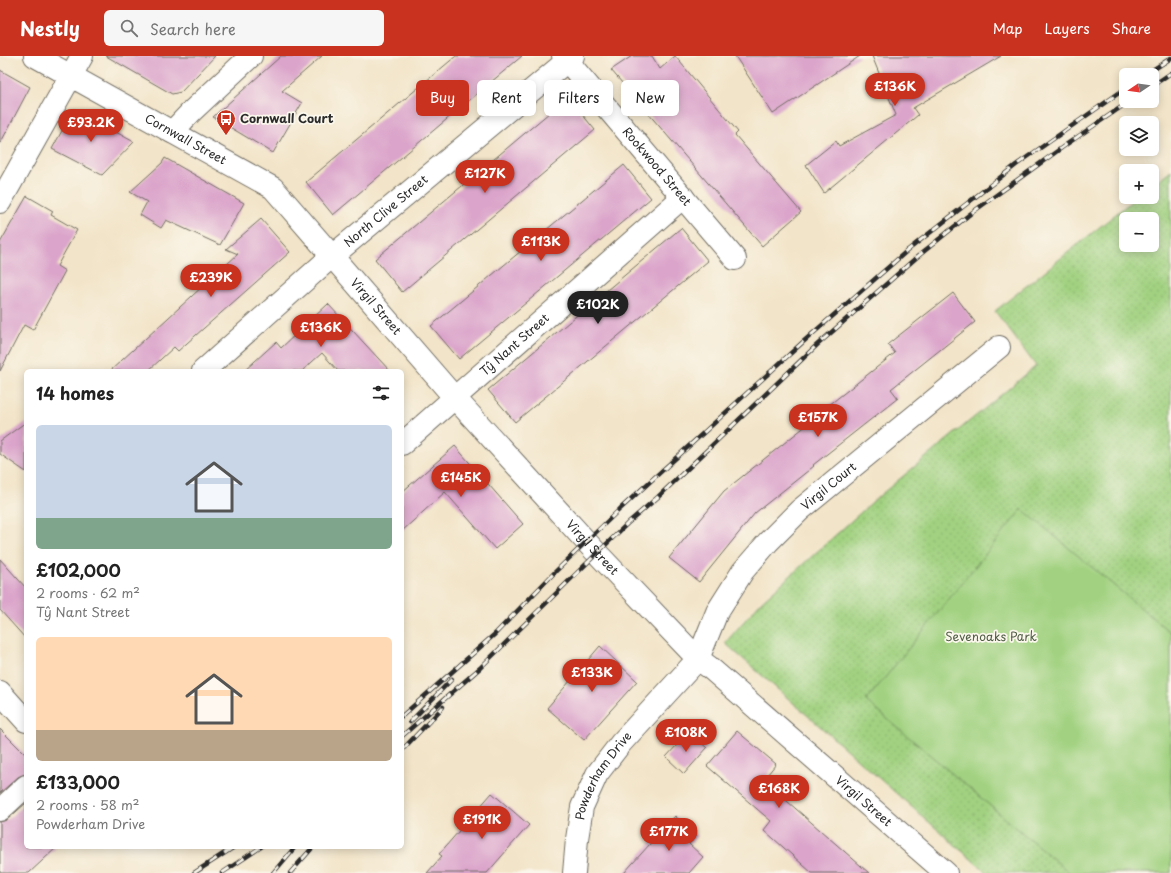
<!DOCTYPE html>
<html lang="en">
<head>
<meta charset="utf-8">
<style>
	:root { --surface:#fff; --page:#f6f6f6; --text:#222; --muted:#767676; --accent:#c8321e }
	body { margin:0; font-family:"Playpen Sans",sans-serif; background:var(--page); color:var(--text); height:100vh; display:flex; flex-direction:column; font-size:15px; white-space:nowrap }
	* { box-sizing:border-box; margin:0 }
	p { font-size:13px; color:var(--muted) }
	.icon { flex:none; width:22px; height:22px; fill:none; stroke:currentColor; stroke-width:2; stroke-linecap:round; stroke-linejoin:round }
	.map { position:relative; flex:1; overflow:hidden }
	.drawer { position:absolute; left:24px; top:313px; width:380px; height:480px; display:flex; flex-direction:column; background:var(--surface); border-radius:6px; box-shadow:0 2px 10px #0003 }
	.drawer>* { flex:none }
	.hud { position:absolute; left:416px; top:24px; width:380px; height:36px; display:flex; gap:8px }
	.needle { width:26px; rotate:257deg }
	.fabs { position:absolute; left:1119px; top:12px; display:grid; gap:8px }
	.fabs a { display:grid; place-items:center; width:40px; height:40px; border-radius:6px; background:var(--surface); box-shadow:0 2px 10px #0003; font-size:20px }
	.price { position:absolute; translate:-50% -34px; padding:0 9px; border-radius:14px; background:var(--accent); color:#fff; font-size:13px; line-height:26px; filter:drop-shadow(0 1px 2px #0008) }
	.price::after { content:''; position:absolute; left:50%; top:24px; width:12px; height:9px; margin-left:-6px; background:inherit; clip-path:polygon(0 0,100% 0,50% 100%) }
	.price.on { background:#222; color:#fff }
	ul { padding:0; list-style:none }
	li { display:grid; align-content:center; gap:8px; height:212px; padding:0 12px }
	li span { display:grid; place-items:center; height:124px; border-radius:6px; color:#555 }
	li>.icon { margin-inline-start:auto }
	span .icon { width:72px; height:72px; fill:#fffc; stroke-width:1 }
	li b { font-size:17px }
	h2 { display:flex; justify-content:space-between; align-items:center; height:48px; padding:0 12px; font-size:17px }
	.pill { padding:0 14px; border-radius:6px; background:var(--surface); box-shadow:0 2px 10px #0003; font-size:14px; line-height:36px }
	.pill.on { background:var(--accent); color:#fff }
	header { display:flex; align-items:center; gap:24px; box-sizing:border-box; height:56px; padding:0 20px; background:var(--accent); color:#fff }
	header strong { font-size:19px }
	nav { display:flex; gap:22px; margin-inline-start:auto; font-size:14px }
	.search { width:280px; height:36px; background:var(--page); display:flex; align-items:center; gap:10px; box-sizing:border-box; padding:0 14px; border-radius:6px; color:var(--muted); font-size:15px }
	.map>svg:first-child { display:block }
	.grass { fill:url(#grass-dots); stroke:#667e56; fill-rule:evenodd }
	.pitch { fill:#a2d281; stroke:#667e56 }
	.building { fill:#dba5cb }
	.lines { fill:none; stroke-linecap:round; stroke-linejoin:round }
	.minor-casing { stroke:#716c62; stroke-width:24 }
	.minor { stroke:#fff; stroke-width:22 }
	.rail-casing { stroke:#2b2b2b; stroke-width:4.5 }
	.rail { stroke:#fbf7ec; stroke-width:3; stroke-dasharray:9; stroke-linecap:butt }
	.labels { text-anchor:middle; stroke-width:3.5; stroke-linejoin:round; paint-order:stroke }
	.poi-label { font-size:12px; font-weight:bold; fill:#2b2b2b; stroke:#fbf7ec; text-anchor:start }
	.street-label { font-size:12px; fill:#2b2b2b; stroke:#fbf7ec }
	.park-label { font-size:12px; fill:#4f5d45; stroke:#fbf7ec }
</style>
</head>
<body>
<header>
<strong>Nestly</strong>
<div class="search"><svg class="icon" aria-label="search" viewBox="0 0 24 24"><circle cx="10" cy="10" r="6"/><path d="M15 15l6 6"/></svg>Search here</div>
<nav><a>Map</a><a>Layers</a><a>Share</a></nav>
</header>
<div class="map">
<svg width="1171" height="817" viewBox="0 0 1171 817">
	<defs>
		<pattern id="grass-dots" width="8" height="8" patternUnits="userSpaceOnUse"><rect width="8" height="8" fill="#a2d281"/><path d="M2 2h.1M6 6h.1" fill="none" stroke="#8cb470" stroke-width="1.8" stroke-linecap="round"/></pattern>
	</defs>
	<rect width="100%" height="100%" fill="#fbf7ec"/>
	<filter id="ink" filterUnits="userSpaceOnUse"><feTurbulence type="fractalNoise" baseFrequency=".025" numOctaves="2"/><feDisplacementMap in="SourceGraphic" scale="8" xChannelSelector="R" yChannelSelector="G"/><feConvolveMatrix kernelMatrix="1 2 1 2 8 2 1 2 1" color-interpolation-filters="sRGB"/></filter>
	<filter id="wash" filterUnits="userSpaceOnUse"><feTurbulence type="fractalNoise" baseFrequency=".012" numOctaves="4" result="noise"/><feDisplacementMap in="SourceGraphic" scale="16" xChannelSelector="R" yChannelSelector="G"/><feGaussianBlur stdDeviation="0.9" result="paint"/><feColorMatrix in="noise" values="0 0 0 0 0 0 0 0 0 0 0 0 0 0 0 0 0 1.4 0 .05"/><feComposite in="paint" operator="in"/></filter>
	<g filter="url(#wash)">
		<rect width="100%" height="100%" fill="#f2e4c8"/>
		<path class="grass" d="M1171,114V817H987L725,587L761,546L878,441L1036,310L995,255L1137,141H1152V129ZM1126,163H1152V189H1126Z"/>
		<polygon class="pitch" points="1022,453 1171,577 1171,817 1070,817 866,645"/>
		<g id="blocks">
			<g class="building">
				<polygon points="106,0 215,0 181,36 172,38"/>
				<polygon points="281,0 322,0 282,35 302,47 273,97 213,61"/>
				<polygon points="456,0 522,0 333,159 306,126"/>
				<polygon points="632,0 652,0 660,13 675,0 738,76 735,79 801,156 762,190 611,14"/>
				<polygon points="735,0 860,0 773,58"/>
				<polygon points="872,0 1001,0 913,52 918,59 824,137 806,109 836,85 839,90 896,59"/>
				<polygon points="0,14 30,31 0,88"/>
				<polygon points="568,41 595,74 402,236 375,203"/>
				<polygon points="74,53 134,86 102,119 52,93"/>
				<polygon points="165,102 244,147 220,189 166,164 161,172 140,159 147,146 130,136 162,107"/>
				<polygon points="624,109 651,142 459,303 431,270"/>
				<polygon points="27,140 53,155 51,159 77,174 57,210 65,215 33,274 24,269 0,315 0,187"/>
				<polygon points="261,163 290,196 178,295 174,291 148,315 110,315 238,198 226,193"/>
				<polygon points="681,172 708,205 515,366 488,334"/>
				<polygon points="953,237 975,266 891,333 898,342 813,409 814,410 755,457 699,526 669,502 724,435 812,365 810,364 895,297 888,288"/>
				<polygon points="328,248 390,315 338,315 322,297 302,315 244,315 276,286 281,292"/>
				<polygon points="26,366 26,416 0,398 0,385"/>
				<polygon points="455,390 523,468 495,493 445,436 402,475 402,436"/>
				<polygon points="0,503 26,532 26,583 0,554"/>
				<polygon points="600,590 637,625 584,684 547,652"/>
				<polygon points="0,673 26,699 26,718 18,721 0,737"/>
				<polygon points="737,675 776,708 763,724 869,817 812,817 764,774 771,765 707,710"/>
				<polygon points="689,676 707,692 684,718 666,701"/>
				<polygon points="492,737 529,769 487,817 427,817 442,800 439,798"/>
				<polygon points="26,747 26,791 57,791 29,817 0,817 0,766 8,763"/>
				<polygon points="675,760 697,780 689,788 703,801 689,817 624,817"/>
			</g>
		</g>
	</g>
	<g filter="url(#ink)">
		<use href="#blocks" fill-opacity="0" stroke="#716c62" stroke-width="1"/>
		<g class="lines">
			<defs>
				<g id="minor">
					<path id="s1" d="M35,0L273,132L454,341L594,494L698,603L709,611L946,817"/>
					<path id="s2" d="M563,0L735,203"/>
					<polyline points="172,76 192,55 251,0"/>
					<polyline points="0,146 82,0"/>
					<path id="s3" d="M203,315L331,201L573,0"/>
					<path id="s4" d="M402,388L683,141"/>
					<polyline points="0,636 26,665"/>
					<polyline points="0,754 26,730"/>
					<path id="s5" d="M574,817L577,783L582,751L597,718L621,687L698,603L717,556L743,515L768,486L800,454L999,291"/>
				</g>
			</defs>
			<use href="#minor" class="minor-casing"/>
			<use href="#minor" class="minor"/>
			<defs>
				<g id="rail">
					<polyline points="1145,19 1171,2"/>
					<polyline points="1152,30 1171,17"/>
					<polyline points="402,660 495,578 556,515 620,453 803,286 908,194 1016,109 1126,32"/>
					<polyline points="410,666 452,623"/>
					<polyline points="402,680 480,612 629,466 658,441 817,289 917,201 970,158 1067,88 1130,45"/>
					<polyline points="402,694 443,651"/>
					<polyline points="194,817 234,791"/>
					<polyline points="222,817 261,791"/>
					<polyline points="273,817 295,791"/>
					<polyline points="290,817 313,791"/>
				</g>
			</defs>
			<use href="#rail" class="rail-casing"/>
			<use href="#rail" class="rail"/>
		</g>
	</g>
	<defs>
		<symbol id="bus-pin" viewBox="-11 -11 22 30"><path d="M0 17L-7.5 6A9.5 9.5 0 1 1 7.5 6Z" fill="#c8321e" stroke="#fbf7ec"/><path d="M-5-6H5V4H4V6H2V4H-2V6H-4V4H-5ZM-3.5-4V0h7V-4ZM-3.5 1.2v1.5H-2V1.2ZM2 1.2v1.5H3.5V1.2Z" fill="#fff"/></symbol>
	</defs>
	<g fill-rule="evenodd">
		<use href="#bus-pin" x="215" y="52" width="22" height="30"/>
	</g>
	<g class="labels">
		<g class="poi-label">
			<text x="240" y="67">Cornwall Court</text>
		</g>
		<g class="street-label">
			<text dy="4" stroke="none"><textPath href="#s1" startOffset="172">Cornwall Street</textPath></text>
			<text dy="4" stroke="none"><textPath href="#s2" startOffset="145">Rookwood Street</textPath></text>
			<text dy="4" stroke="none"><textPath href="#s3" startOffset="243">North Clive Street</textPath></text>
			<text dy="4" stroke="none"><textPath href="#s1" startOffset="429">Virgil Street</textPath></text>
			<text dy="4" stroke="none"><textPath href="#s4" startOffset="150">Tŷ Nant Street</textPath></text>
			<text dy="4" stroke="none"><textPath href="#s5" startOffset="476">Virgil Court</textPath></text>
			<text dy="4" stroke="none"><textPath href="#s1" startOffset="753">Virgil Street</textPath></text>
			<text dy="4" stroke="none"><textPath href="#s5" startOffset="104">Powderham Drive</textPath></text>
			<text dy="4" stroke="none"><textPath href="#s1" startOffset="1125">Virgil Street</textPath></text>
		</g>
		<g class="park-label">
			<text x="991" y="585">Sevenoaks Park</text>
		</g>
	</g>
</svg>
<div class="fabs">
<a><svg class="needle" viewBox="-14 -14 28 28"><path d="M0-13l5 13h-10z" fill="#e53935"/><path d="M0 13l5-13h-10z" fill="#767676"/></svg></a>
<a><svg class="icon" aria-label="layers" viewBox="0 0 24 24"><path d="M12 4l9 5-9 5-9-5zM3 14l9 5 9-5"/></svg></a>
<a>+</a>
<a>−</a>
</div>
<b class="price" style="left:895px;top:51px">£136K</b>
<b class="price" style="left:91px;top:87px">£93.2K</b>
<b class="price" style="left:485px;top:138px">£127K</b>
<b class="price" style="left:541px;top:206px">£113K</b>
<b class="price" style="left:211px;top:242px">£239K</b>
<b class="price on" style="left:598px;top:269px">£102K</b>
<b class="price" style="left:321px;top:292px">£136K</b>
<b class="price" style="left:818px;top:382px">£157K</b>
<b class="price" style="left:461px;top:442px">£145K</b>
<b class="price" style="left:592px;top:637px">£133K</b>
<b class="price" style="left:686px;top:697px">£108K</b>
<b class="price" style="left:779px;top:753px">£168K</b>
<b class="price" style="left:482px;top:784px">£191K</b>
<b class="price" style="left:669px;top:796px">£177K</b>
<div class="hud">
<a class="pill on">Buy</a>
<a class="pill">Rent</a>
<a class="pill">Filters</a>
<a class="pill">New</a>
</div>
<section class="drawer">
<h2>14 homes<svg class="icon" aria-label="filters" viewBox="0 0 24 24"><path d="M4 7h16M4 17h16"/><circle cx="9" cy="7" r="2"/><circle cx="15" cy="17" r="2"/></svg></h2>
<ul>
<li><span style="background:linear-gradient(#c9d6e8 75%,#7fa58c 0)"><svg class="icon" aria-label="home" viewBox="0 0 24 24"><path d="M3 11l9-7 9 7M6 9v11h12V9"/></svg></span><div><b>£102,000</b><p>2 rooms · 62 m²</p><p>Tŷ Nant Street</p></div></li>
<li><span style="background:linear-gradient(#ffd9b3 75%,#b9a48a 0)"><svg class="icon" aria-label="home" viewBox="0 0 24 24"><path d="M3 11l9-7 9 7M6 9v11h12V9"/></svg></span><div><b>£133,000</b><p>2 rooms · 58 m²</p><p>Powderham Drive</p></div></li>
</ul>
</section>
</div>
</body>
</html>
